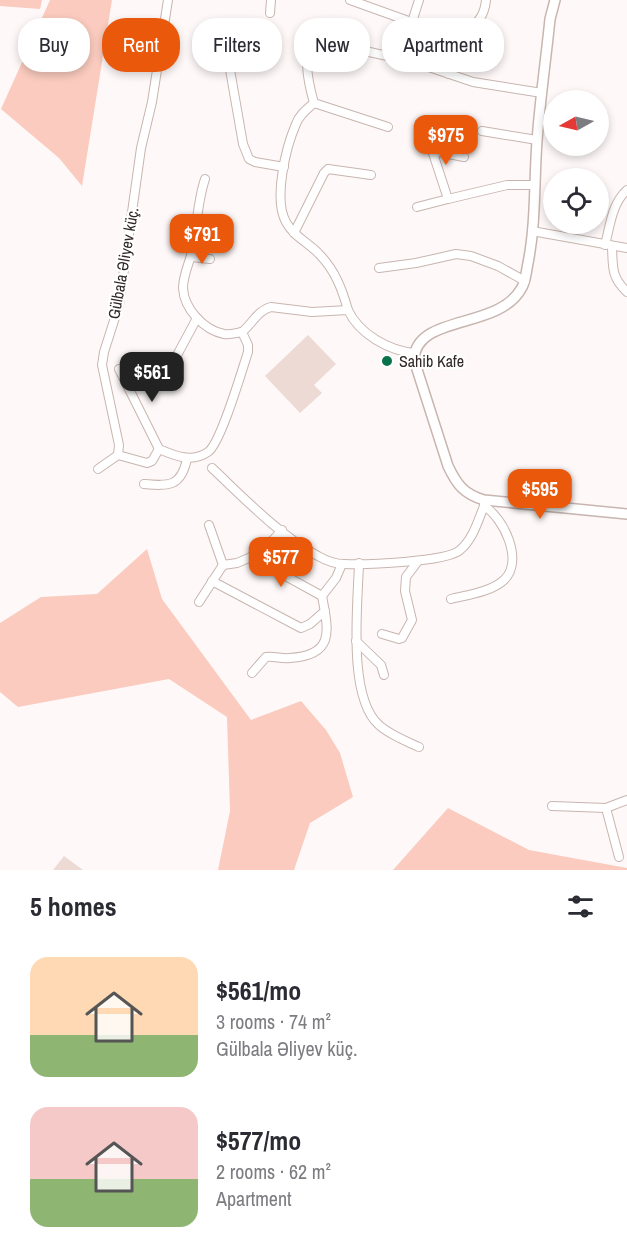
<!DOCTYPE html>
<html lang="en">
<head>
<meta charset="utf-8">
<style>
	:root { --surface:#fff; --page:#f7f7f7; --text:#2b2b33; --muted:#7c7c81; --accent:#ea580c }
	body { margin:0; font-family:"Archivo Narrow",sans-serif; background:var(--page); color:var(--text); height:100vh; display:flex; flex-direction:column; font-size:22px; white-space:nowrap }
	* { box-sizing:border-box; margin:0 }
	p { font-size:20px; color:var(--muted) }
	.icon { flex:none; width:33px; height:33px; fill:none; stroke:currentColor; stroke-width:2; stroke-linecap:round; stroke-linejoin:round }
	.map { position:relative; height:870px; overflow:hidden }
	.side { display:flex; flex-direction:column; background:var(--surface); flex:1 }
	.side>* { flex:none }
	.banner { position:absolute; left:18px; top:18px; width:591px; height:54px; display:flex; gap:12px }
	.needle { width:39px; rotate:262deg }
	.controls { position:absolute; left:543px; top:90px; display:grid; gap:12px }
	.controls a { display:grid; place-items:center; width:66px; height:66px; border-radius:50%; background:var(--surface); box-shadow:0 3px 9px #0003; font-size:30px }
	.price { position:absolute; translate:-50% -51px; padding:0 14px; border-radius:12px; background:var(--accent); color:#fff; font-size:20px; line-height:39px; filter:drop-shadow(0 2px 3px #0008) }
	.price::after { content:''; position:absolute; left:50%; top:36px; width:18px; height:14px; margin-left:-9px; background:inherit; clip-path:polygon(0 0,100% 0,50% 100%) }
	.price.on { background:#222; color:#fff }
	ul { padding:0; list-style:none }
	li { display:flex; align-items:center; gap:18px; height:150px; padding:0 30px }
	li span { display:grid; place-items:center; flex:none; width:168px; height:120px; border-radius:18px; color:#555 }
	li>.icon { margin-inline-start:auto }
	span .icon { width:72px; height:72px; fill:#fffc; stroke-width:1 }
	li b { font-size:26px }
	h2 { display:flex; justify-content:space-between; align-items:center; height:72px; padding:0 30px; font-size:26px }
	.tag { padding:0 21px; border-radius:24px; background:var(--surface); box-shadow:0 3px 9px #0003; font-size:21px; line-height:54px }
	.tag.on { background:var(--accent); color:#fff }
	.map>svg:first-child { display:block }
	.green { fill:#facbbe }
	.building { fill:#eedad4 }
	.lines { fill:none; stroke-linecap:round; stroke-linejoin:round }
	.minor-casing { stroke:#c8b5af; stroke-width:10 }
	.tertiary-casing { stroke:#c8b5af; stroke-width:12 }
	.minor { stroke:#fff; stroke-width:8 }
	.tertiary { stroke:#fff; stroke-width:9 }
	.poi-dot { fill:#08724b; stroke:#fff; stroke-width:2 }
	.labels { text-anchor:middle; stroke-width:4.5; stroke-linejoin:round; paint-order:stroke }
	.street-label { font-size:16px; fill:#302826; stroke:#fff }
	.poi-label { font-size:16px; fill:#302826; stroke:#fff; text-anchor:start }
</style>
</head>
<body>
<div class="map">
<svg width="627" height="870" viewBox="0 0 627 870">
	<rect width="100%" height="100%" fill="#fef9f8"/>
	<g class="green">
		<polygon points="0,0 42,0 40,9 0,6"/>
		<polygon points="50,0 112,0 82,186 59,158 1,109"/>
		<polygon points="147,549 162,599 251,720 301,701 326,730 340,753 353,797 310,823 294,870 218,870 230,811 227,717 169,679 18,707 0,692 0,623 41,597 97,594"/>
		<polygon points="448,808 529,850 627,868 627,870 393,870"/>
	</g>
	<g class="building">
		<polygon points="308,335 336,364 314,385 322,393 300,413 265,376"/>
		<polygon points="64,856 83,870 53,870"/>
	</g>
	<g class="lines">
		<defs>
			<g id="minor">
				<polyline points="350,0 456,38"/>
				<polyline points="270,13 271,0"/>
				<polyline points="412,22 419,0"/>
				<polyline points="207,52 229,64 243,144 249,159 255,162 284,167"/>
				<path d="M449,74L456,38C472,26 484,22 486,0"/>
				<polyline points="314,103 388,127"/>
				<polyline points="482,131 537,140"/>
				<polyline points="427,135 448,199 507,185 534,185"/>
				<polyline points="433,151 464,157"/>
				<path d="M205,179C198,200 197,221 194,243C192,258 183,273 183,288C184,309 204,330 224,334C230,335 236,333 242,332"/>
				<polyline points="417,207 448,199"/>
				<polyline points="532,231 627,248"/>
				<polyline points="294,233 324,173 328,169 371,175"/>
				<path d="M605,245C610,226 612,203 627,190"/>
				<path d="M612,247C613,267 611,277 627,292"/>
				<polyline points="192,257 210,259"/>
				<polyline points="379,268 416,263 456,254 471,256 498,266 525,281"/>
				<path d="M348,310C342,289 335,270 319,254C309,243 293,236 286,222C273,199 286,147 296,124C299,115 307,109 314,103C310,89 296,37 325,42L414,62L473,82L542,93"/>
				<polyline points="175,359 197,318"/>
				<polyline points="119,369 159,449"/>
				<polyline points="118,455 119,445 102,365 104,352 119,305 141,148 152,102 168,0"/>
				<path d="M118,455L147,463L152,461L159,449C175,456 192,463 208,452C221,443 242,370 248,352V345L242,332C252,324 258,310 271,307L312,312L348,310C359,334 389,351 415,353"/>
				<path d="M212,468C243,497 280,536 318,556C325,560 335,564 344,564C364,565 447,562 460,550C473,539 478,521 484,506V500"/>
				<polyline points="98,469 118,455"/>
				<path d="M144,484C169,486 181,487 187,459"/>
				<polyline points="209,525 223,565 237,563 251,557 259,548 273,540 282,530"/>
				<polyline points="251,557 322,596"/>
				<path d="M359,563C358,603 347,697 379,725C390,735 406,741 419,747"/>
				<polyline points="212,581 301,628 310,624 325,611"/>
				<path d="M451,599C467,595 491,592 504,580C524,561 504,518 484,506"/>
				<polyline points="199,602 223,565"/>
				<polyline points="382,634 399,639 402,638 412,620 405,591 406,577 418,561"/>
				<polyline points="356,641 381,665 384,675"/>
				<path d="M252,673L266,657C274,656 282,659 290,658C336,655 328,629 322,596L336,578L342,564"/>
				<polyline points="552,806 606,808 627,800"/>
				<polyline points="606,808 619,857"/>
			</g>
			<path id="tertiary" d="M555,0L550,19C546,59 540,100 537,141C534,181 536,223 528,263C526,272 526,282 521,289C498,330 415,314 414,360L448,466C457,485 464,494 484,500L627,514"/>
		</defs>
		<use href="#minor" class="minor-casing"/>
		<use href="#tertiary" class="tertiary-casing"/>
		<use href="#minor" class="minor"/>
		<use href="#tertiary" class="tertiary"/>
	</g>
	<circle class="poi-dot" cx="387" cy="361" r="6"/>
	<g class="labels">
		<g class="street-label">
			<text transform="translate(123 263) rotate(-80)" y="6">Gülbala Əliyev küç.</text>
		</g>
		<g class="poi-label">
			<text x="399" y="367">Sahib Kafe</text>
		</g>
	</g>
</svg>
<div class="controls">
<a><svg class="needle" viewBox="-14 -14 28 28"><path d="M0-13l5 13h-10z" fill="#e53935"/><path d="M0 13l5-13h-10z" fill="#7c7c81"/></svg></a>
<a><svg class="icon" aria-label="locate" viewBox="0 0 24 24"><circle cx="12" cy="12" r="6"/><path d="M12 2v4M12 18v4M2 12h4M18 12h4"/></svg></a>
</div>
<b class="price" style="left:446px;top:166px">$975</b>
<b class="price" style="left:202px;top:265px">$791</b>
<b class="price on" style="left:152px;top:403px">$561</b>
<b class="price" style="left:540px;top:520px">$595</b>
<b class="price" style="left:281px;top:588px">$577</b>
<div class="banner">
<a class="tag">Buy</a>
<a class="tag on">Rent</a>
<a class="tag">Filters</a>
<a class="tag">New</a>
<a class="tag">Apartment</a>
</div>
</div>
<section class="side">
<h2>5 homes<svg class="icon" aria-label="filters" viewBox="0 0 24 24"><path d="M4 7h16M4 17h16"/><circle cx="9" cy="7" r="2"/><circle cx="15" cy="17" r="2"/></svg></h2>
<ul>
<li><span style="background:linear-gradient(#ffd9b3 65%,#8fb573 0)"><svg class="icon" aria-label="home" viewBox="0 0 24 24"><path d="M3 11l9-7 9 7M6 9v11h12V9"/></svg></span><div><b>$561/mo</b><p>3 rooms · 74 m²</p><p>Gülbala Əliyev küç.</p></div></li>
<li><span style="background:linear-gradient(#f6c9c9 60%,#8fb573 0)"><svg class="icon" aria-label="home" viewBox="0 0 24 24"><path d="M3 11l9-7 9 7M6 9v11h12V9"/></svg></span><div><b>$577/mo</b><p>2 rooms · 62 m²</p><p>Apartment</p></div></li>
</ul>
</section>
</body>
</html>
